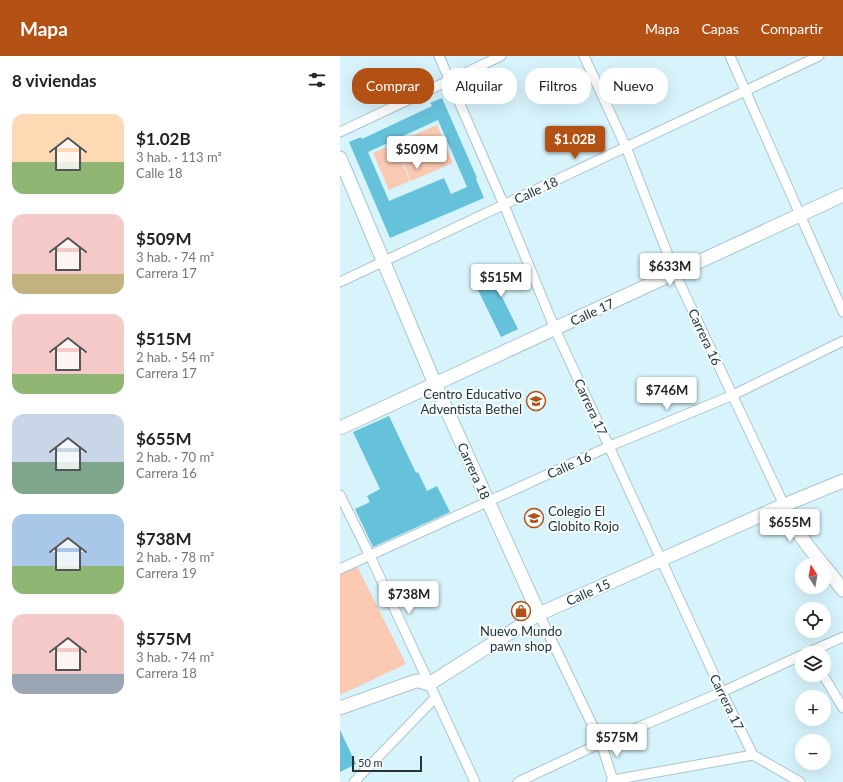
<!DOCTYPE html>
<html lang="es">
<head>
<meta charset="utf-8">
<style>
	:root { --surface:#fff; --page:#f2f2f2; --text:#222; --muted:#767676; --accent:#b35114 }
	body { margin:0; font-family:Lato,sans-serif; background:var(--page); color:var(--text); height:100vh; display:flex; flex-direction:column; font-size:15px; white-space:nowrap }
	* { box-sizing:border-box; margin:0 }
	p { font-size:13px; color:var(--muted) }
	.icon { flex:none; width:22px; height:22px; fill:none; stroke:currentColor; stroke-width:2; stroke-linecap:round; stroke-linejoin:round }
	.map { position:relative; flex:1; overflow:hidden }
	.drawer { display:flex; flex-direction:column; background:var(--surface); width:340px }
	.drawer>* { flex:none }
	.hud { position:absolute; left:12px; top:12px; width:380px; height:36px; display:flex; gap:8px }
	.needle { width:26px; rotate:349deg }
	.buttons { position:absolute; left:455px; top:502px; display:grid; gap:8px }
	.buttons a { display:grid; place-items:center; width:36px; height:36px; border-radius:50%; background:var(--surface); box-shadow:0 4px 16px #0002; font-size:20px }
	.scale { position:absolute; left:12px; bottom:10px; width:70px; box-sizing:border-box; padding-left:4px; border:2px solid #283437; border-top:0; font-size:11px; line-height:14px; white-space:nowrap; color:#283437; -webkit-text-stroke:3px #f7fdfe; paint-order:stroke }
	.price { position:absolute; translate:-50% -34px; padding:0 9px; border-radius:4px; background:#fff; color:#222; font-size:13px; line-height:26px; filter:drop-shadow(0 1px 2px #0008) }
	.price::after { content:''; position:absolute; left:50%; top:24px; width:12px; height:9px; margin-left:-6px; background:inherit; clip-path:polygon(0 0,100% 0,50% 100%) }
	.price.active { background:var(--accent); color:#fff }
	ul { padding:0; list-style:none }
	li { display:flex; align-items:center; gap:12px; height:100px; padding:0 12px }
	li span { display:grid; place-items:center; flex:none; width:112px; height:80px; border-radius:12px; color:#555 }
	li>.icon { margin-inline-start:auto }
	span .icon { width:48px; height:48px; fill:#fffc; stroke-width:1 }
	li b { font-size:17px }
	h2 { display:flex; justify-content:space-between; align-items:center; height:48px; padding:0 12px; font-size:17px }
	.pill { padding:0 14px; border-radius:16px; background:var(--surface); box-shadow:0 4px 16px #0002; font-size:14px; line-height:36px }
	.pill.active { background:var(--accent); color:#fff }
	header { display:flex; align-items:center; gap:24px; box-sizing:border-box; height:56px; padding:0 20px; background:var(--accent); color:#fff }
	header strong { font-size:19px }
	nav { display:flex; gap:22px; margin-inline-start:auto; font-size:14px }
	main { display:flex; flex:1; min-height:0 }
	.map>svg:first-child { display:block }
	.green { fill:#fac9b1 }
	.building { fill:#66c1da; fill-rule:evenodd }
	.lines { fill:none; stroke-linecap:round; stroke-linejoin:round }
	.street-casing { stroke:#a9c4cd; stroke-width:11 }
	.secondary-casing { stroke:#a9c4cd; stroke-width:15 }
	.street { stroke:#fff; stroke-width:9 }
	.secondary { stroke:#fff; stroke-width:13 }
	.labels { text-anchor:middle; stroke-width:4; stroke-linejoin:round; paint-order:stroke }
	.street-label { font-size:13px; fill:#283437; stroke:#f7fdfe }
	.poi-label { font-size:13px; fill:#283437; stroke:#f7fdfe; text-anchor:end }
</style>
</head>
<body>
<header>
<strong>Mapa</strong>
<nav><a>Mapa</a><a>Capas</a><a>Compartir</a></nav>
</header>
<main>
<section class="drawer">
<h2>8 viviendas<svg class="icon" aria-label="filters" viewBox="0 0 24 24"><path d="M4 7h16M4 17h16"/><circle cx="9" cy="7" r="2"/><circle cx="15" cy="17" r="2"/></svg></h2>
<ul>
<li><span style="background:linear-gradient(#ffd9b3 60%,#8fb573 0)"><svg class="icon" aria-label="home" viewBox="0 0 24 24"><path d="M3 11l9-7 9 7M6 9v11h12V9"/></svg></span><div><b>$1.02B</b><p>3 hab. · 113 m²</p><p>Calle 18</p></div></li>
<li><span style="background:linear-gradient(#f6c9c9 75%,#c2b280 0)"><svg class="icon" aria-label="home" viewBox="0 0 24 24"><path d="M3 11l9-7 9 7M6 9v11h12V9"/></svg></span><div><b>$509M</b><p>3 hab. · 74 m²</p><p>Carrera 17</p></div></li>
<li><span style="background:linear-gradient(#f6c9c9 75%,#8fb573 0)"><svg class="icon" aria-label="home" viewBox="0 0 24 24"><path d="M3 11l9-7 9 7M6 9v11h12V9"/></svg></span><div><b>$515M</b><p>2 hab. · 54 m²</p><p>Carrera 17</p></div></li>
<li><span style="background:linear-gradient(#c9d6e8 60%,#7fa58c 0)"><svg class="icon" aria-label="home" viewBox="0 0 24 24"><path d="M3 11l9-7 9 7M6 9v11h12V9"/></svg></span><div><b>$655M</b><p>2 hab. · 70 m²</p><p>Carrera 16</p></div></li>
<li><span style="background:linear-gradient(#a9c7e8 65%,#8fb573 0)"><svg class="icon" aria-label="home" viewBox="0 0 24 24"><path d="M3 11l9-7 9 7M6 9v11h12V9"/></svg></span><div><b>$738M</b><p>2 hab. · 78 m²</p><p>Carrera 19</p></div></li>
<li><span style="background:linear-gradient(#f6c9c9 75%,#9aa5b1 0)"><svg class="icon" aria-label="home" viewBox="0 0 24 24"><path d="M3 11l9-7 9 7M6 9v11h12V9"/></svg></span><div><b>$575M</b><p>3 hab. · 74 m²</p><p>Carrera 18</p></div></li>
</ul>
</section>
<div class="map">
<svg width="503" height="726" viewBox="0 0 503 726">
	<rect width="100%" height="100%" fill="#d7f4fd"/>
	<g class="green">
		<polygon points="97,69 113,107 71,125 55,87"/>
		<polygon points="54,88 70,125 49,134 33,97"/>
		<polygon points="17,510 66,608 0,639 0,518"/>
	</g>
	<g class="building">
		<path d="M102,42L137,122L136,123L144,142L50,182L9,86L21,81L22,83L92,50L90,47ZM98,64L127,131L111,138L104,122L49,145L28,96Z"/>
		<polygon points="181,209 188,224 160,237 178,273 161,281 136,230"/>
		<polygon points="49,360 76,417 78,416 87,435 97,430 110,456 33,491 15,453 30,446 27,440 40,433 13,376"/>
		<polygon points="0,674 16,708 0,716"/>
	</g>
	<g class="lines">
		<defs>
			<g id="street">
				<polyline points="99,0 164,149 215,273 382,636 413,699"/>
				<polyline points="244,0 286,91 335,217 444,449"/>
				<polyline points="390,0 503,256"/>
				<polyline points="0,76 161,0"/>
				<polyline points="0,226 479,0"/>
				<polyline points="0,439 30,500 135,726"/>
				<polyline points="0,513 270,390 393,339 503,285"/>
				<polyline points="199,558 261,687 273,724"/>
				<polyline points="467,597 503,581"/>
				<polyline points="483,619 503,652"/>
				<polyline points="14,726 95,642"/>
				<polyline points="178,726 261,687 382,636 462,599"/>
				<polyline points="271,726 273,724 413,699 460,726"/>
			</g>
			<g id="secondary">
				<polyline points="0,102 95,328 199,558"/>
				<polyline points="0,372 503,139"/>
				<path d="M444,449C452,472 468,490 483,509"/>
				<polyline points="484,510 503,534"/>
				<polyline points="0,652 76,625 79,625 89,628 199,558 437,452 503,425"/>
			</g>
		</defs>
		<use href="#street" class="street-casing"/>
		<use href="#secondary" class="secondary-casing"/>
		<use href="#street" class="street"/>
		<use href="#secondary" class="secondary"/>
	</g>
	<defs>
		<symbol id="school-ring" viewBox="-11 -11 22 22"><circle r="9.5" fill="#f7fdfe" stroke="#b35114" stroke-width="1.5"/><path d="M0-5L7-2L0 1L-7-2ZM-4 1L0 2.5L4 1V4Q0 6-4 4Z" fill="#b35114"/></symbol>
		<symbol id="shop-ring" viewBox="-11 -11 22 22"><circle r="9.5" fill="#f7fdfe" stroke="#b35114" stroke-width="1.5"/><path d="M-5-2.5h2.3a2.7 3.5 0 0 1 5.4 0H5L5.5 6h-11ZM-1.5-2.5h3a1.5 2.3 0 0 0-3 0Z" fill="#b35114"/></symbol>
	</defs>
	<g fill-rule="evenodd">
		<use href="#school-ring" x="185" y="334" width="22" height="22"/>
		<use href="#school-ring" x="183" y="451" width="22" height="22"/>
		<use href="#shop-ring" x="170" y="544" width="22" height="22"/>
	</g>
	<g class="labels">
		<g class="street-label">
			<text transform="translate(196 134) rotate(-25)" y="5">Calle 18</text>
			<text transform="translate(252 256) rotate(-25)" y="5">Calle 17</text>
			<text transform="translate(365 281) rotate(65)" y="5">Carrera 16</text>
			<text transform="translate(251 351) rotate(65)" y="5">Carrera 17</text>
			<text transform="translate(229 409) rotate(-24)" y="5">Calle 16</text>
			<text transform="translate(134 415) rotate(66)" y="5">Carrera 18</text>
			<text transform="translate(248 536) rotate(-24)" y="5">Calle 15</text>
			<text transform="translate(387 646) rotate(64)" y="5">Carrera 17</text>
		</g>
		<g class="poi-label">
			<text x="182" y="343">Centro Educativo<tspan x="182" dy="15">Adventista Bethel</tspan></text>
			<text x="208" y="460" text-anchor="start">Colegio El<tspan x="208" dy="15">Globito Rojo</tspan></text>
			<text x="181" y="580" text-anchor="middle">Nuevo Mundo<tspan x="181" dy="15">pawn shop</tspan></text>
		</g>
	</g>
</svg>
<div class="buttons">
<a><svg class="needle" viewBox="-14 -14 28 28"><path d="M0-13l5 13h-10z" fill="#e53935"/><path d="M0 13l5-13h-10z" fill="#767676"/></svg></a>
<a><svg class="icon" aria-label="locate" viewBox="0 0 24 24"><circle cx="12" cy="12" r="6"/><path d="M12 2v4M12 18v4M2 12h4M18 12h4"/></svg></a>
<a><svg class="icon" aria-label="layers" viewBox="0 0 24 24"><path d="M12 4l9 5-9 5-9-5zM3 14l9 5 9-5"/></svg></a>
<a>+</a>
<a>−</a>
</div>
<div class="scale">50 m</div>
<b class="price active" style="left:235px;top:104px">$1.02B</b>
<b class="price" style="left:77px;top:114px">$509M</b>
<b class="price" style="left:330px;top:231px">$633M</b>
<b class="price" style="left:161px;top:242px">$515M</b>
<b class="price" style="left:327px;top:355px">$746M</b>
<b class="price" style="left:450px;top:487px">$655M</b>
<b class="price" style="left:69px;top:559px">$738M</b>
<b class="price" style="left:277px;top:702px">$575M</b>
<div class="hud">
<a class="pill active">Comprar</a>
<a class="pill">Alquilar</a>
<a class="pill">Filtros</a>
<a class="pill">Nuevo</a>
</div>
</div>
</main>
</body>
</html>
